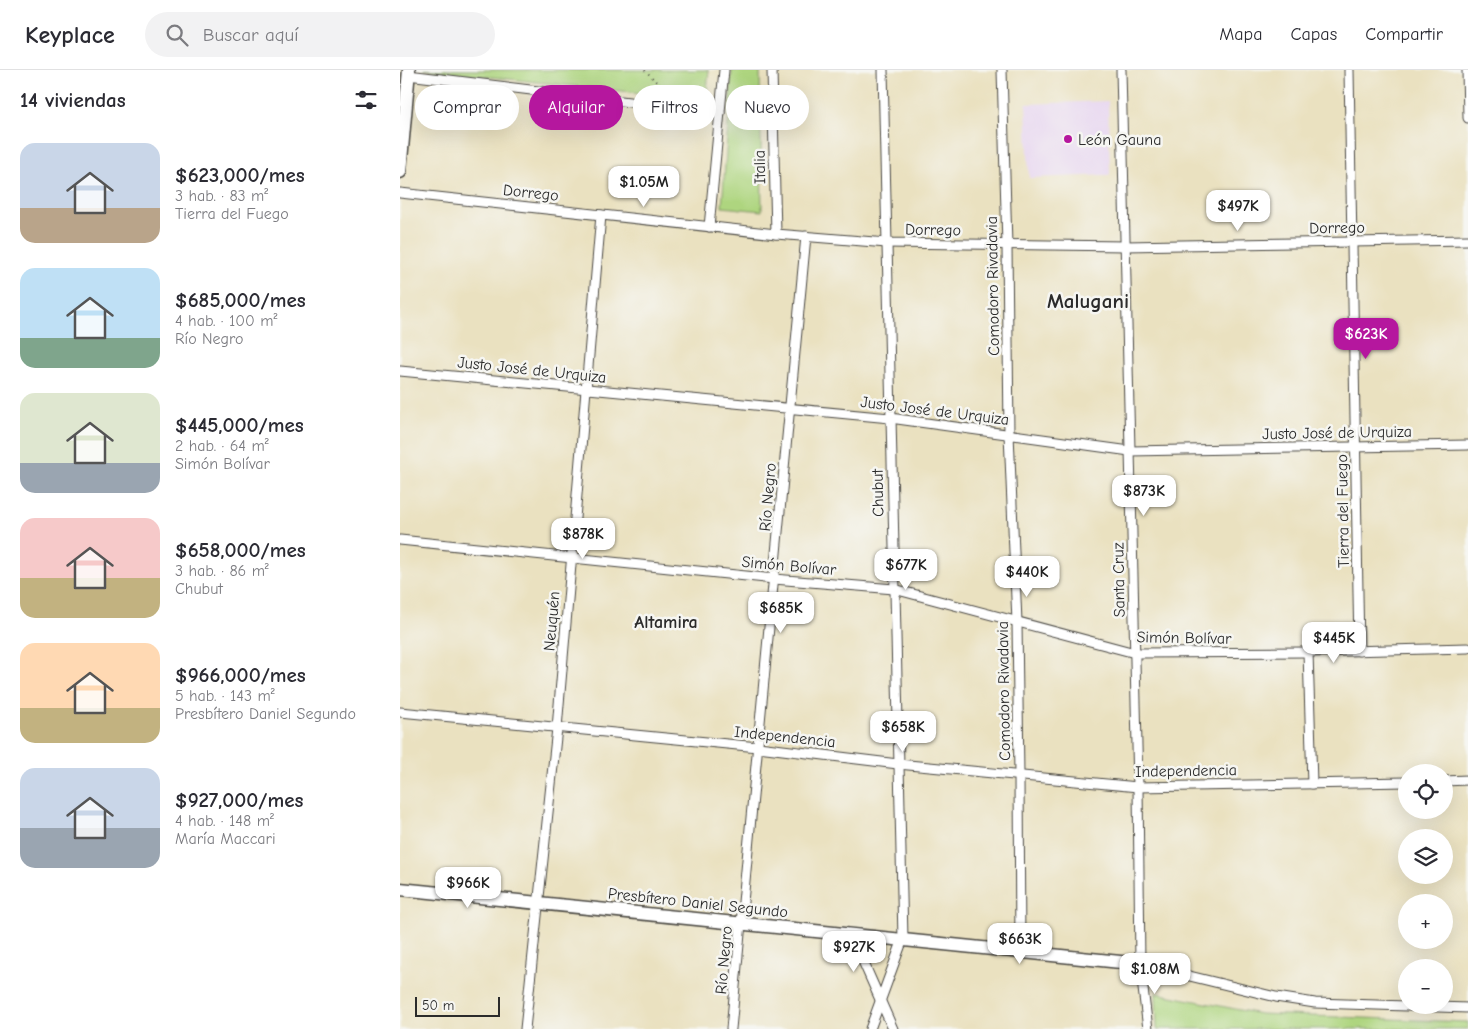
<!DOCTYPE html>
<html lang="es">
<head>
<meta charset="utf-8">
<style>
	:root { --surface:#fff; --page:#f2f2f3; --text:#2b2b33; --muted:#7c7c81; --line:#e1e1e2; --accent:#b5179e }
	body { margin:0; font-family:"Comic Neue",sans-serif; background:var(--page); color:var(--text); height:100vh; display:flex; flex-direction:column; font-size:19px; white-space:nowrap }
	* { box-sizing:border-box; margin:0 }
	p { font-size:16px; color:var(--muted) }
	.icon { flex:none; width:28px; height:28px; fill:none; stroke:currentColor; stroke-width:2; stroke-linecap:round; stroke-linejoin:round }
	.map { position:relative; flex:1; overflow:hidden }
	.drawer { display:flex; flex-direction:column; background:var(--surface); width:400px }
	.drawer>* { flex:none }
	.top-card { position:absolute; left:15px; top:15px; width:475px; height:45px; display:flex; gap:10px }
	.fabs { position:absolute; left:998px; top:694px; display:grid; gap:10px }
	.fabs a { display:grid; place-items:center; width:55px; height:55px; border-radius:50%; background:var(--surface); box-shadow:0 5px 20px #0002; font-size:25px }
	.scale { position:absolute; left:15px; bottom:12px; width:85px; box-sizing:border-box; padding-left:5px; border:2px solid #2b2b2b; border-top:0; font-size:14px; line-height:18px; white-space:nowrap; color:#2b2b2b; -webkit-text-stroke:4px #f6f6f2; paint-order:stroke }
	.price { position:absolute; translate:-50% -42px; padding:0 11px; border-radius:10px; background:#fff; color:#222; font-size:16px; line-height:32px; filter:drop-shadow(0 1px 2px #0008) }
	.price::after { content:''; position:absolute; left:50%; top:30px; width:15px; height:11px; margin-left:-8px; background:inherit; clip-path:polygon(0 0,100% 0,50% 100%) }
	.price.current { background:var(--accent); color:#fff }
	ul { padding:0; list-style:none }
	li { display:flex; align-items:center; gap:15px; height:125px; padding:0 20px }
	li span { display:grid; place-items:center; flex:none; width:140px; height:100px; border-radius:15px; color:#555 }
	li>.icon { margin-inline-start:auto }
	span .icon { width:60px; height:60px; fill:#fffc; stroke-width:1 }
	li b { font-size:21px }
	h2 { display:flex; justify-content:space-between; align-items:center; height:60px; padding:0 20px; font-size:21px }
	.tag { padding:0 18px; border-radius:22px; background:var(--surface); box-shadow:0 5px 20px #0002; font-size:18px; line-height:45px }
	.tag.current { background:var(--accent); color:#fff }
	header { display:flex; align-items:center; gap:30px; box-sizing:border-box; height:70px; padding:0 25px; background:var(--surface); border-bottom:1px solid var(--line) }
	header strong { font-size:24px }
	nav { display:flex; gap:28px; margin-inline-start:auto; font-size:18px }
	.search { width:350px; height:45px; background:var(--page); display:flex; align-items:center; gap:12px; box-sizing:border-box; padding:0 18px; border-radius:28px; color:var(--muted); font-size:19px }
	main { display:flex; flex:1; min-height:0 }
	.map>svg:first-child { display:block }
	.built { fill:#e6d3f0 }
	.green { fill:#aed57f; stroke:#6c8055 }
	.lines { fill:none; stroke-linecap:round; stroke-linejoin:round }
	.minor-casing { stroke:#484641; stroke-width:11 }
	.secondary-casing { stroke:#484641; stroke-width:15 }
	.path { stroke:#484641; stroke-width:2; stroke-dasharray:1 4; stroke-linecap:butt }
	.minor { stroke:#fff; stroke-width:9 }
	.secondary { stroke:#fff; stroke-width:12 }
	.poi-dot { fill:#b5179e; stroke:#f6f6f2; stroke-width:2 }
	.labels { text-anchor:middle; stroke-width:5; stroke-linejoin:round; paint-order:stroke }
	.poi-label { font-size:16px; fill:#2b2b2b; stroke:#f6f6f2; text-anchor:start }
	.street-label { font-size:16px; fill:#2b2b2b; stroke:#f6f6f2 }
	.neighbourhood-label { font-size:18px; font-weight:bold; fill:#2b2b2b; stroke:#f6f6f2 }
	.district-label { font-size:21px; font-weight:bold; fill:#2b2b2b; stroke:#f6f6f2 }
</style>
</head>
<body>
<header>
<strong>Keyplace</strong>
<div class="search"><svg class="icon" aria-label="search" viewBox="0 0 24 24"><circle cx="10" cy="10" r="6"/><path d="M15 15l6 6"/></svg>Buscar aquí</div>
<nav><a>Mapa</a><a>Capas</a><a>Compartir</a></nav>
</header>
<main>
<section class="drawer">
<h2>14 viviendas<svg class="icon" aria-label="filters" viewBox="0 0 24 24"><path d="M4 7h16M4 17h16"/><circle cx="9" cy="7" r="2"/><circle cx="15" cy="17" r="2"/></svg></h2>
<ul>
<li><span style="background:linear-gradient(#c9d6e8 65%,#b9a48a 0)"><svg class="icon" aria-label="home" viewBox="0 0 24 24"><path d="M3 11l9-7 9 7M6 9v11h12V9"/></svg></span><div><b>$623,000/mes</b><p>3 hab. · 83 m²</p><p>Tierra del Fuego</p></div></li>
<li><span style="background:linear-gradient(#bfe0f5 70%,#7fa58c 0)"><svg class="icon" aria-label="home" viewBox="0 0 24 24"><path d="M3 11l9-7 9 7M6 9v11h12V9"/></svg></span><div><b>$685,000/mes</b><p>4 hab. · 100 m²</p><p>Río Negro</p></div></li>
<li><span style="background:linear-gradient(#dfe7d0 70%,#9aa5b1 0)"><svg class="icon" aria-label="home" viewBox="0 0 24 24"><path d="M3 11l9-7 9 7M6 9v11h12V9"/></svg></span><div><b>$445,000/mes</b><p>2 hab. · 64 m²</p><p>Simón Bolívar</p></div></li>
<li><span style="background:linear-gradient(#f6c9c9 60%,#c2b280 0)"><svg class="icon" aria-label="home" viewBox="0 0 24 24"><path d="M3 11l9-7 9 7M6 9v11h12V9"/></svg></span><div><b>$658,000/mes</b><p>3 hab. · 86 m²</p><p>Chubut</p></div></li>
<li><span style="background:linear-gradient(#ffd9b3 65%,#c2b280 0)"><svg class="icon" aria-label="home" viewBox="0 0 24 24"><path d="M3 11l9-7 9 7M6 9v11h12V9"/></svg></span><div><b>$966,000/mes</b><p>5 hab. · 143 m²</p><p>Presbítero Daniel Segundo</p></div></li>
<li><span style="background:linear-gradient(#c9d6e8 60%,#9aa5b1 0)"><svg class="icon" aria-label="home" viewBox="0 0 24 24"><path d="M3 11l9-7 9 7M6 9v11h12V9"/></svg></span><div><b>$927,000/mes</b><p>4 hab. · 148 m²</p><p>María Maccari</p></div></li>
</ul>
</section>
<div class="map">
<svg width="1068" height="959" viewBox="0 0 1068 959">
	<rect width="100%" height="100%" fill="#f6f6f2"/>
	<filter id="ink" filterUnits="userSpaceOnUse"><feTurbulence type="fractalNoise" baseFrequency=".02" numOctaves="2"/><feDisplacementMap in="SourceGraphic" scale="10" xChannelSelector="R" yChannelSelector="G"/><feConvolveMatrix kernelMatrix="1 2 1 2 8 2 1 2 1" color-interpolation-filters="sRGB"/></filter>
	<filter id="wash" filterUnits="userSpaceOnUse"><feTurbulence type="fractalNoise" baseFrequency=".0096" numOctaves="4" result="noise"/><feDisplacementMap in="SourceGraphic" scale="20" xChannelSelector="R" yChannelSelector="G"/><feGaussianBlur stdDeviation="1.12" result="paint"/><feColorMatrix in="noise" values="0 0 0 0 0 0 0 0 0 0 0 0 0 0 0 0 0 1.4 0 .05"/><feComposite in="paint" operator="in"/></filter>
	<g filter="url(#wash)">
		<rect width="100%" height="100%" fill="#eae1c0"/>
		<polygon class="built" points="708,31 710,105 629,108 626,34"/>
		<g class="green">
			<polygon points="24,0 309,0 306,30"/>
			<polygon points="332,0 360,1 362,141 322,137"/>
			<polygon points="756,923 860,944 1068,952 1068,959 757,959"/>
		</g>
	</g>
	<g filter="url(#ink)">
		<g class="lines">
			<defs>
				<g id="minor">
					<polyline points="372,0 376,164"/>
					<polyline points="602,0 607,176 609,364 617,552 619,706 620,882"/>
					<polyline points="721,0 738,717 740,894 748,959"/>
					<polyline points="949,0 959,581"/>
					<polyline points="1067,0 1068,48"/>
					<polyline points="8,5 320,43"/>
					<polyline points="0,123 376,164 487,173 726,176 1068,170"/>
					<polyline points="309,157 324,0"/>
					<polyline points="0,301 490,348 730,381 1068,375"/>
					<polyline points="0,470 374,509 494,519 735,583 908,582 1068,578"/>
					<polyline points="908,582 912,714"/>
					<polyline points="0,642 358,677 498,694 738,717 1006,712"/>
					<polyline points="1044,711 1068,710"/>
					<polyline points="451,864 493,959"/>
					<polyline points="740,894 876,927 915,933 1068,938"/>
					<polyline points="125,959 157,658 201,145"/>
					<polyline points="331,959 406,166"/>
					<polyline points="470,959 503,869 483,0"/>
				</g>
				<g id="secondary">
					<polyline points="0,102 9,0"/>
					<polyline points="0,819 740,894"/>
				</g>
			</defs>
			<use href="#minor" class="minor-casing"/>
			<use href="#secondary" class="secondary-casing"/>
			<polyline class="path" points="245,0 262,18 311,24"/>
			<use href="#minor" class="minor"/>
			<use href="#secondary" class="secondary"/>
		</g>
	</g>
	<circle class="poi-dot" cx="668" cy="69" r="5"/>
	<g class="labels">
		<g class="poi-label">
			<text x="678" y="75">León Gauna</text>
		</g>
		<g class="street-label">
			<text transform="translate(359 97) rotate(-91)" y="6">Italia</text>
			<text transform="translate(131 122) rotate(6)" y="6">Dorrego</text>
			<text transform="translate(937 157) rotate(-1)" y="6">Dorrego</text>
			<text transform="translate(533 159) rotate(1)" y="6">Dorrego</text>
			<text transform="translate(592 216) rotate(-91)" y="6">Comodoro Rivadavia</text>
			<text transform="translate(132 299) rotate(6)" y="6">Justo José de Urquiza</text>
			<text transform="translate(535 340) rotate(7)" y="6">Justo José de Urquiza</text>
			<text transform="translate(937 362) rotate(-1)" y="6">Justo José de Urquiza</text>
			<text transform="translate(477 423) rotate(-91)" y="6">Chubut</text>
			<text transform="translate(367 427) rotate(-85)" y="6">Río Negro</text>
			<text transform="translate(942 441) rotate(-91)" y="6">Tierra del Fuego</text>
			<text transform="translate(389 495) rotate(5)" y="6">Simón Bolívar</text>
			<text transform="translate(718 510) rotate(-91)" y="6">Santa Cruz</text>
			<text transform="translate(151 551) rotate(-85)" y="6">Neuquén</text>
			<text transform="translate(784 567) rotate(1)" y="6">Simón Bolívar</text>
			<text transform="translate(603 621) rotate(-91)" y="6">Comodoro Rivadavia</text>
			<text transform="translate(385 666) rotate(6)" y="6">Independencia</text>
			<text transform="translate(786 700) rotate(-1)" y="6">Independencia</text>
			<text transform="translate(298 832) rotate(6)" y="6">Presbítero Daniel Segundo</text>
			<text transform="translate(323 890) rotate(-85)" y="6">Río Negro</text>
		</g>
		<g class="neighbourhood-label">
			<text x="266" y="558">Altamira</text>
		</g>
		<g class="district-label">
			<text x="688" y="238">Malugani</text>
		</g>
	</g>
</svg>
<div class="fabs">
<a><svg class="icon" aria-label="locate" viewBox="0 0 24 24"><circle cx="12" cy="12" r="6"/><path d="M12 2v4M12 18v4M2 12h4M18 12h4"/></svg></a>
<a><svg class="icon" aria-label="layers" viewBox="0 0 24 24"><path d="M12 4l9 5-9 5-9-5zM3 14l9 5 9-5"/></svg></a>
<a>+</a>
<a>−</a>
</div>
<div class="scale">50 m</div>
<b class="price" style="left:244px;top:138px">$1.05M</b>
<b class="price" style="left:838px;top:162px">$497K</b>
<b class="price current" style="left:966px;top:290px">$623K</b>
<b class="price" style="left:744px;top:447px">$873K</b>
<b class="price" style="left:183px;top:490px">$878K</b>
<b class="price" style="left:506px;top:521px">$677K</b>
<b class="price" style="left:627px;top:528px">$440K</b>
<b class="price" style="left:381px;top:564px">$685K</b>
<b class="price" style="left:934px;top:594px">$445K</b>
<b class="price" style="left:503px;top:683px">$658K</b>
<b class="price" style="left:68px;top:839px">$966K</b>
<b class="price" style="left:620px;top:895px">$663K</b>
<b class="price" style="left:454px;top:903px">$927K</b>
<b class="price" style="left:755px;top:925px">$1.08M</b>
<div class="top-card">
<a class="tag">Comprar</a>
<a class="tag current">Alquilar</a>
<a class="tag">Filtros</a>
<a class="tag">Nuevo</a>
</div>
</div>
</main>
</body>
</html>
